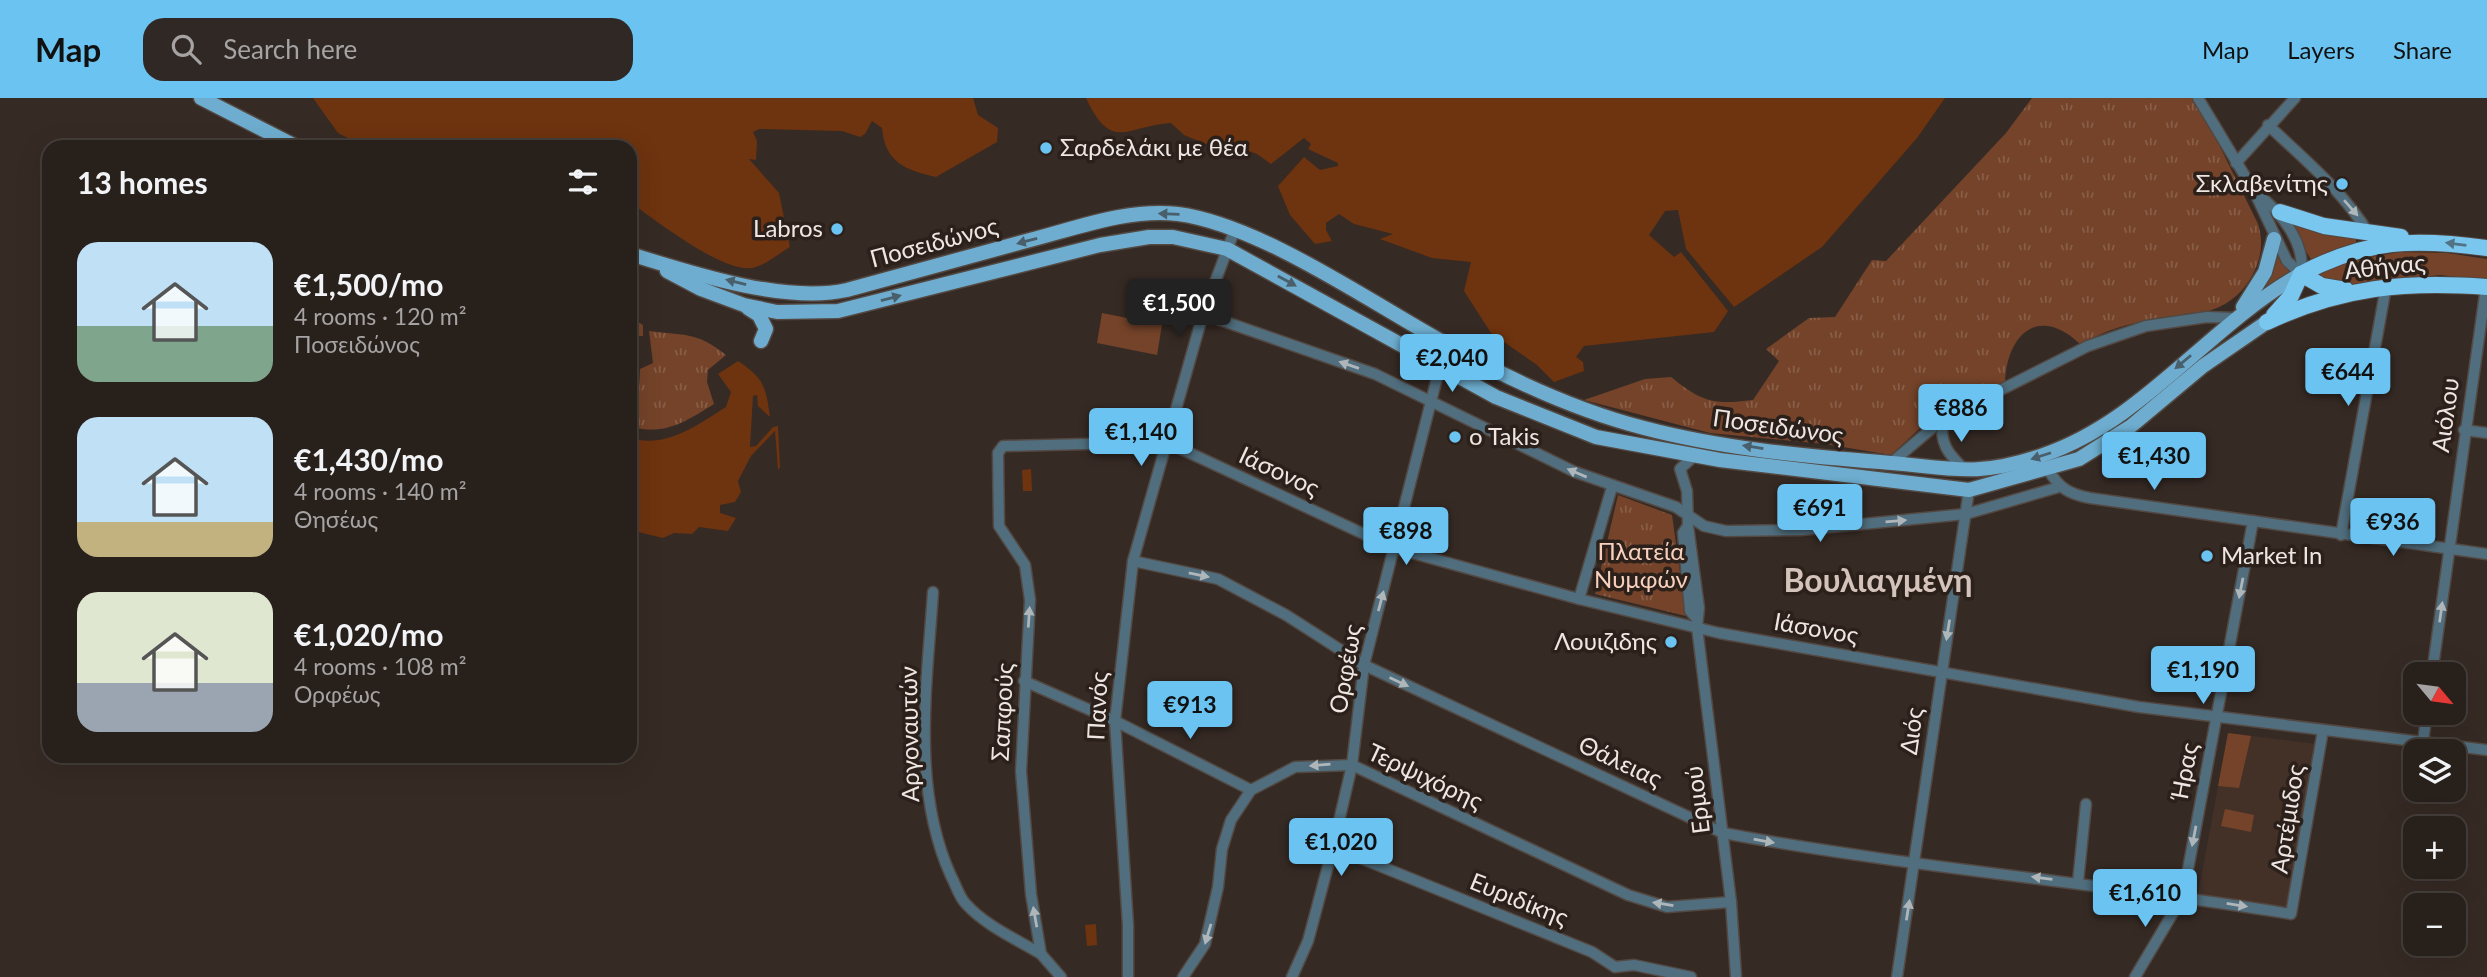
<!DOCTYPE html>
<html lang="en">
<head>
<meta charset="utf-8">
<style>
	:root { --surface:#28201b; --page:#302824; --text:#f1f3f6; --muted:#a5a3a3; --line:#443e3a; --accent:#6ac3f1 }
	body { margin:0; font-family:Lato,sans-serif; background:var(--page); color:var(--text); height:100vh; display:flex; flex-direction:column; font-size:26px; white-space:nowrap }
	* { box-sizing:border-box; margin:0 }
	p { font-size:23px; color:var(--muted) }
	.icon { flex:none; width:38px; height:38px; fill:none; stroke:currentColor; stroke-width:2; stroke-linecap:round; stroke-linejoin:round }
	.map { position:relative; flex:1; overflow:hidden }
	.drawer { position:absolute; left:42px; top:42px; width:595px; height:623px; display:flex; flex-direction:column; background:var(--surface); border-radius:21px; box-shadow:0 7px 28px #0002,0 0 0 2px var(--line) }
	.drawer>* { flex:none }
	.needle { width:46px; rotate:119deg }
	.buttons { position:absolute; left:2403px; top:564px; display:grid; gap:14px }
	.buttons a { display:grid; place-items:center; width:63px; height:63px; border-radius:14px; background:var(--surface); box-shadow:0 7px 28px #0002,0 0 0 2px var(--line); font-size:35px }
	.price { position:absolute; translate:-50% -60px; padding:0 16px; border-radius:7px; background:var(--accent); color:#111; font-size:23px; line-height:46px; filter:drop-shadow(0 2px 4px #0008) }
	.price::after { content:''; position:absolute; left:50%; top:42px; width:21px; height:16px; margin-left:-10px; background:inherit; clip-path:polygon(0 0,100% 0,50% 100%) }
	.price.selected { background:#222; color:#fff }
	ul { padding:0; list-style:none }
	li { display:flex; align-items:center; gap:21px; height:175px; padding:0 35px }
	li span { display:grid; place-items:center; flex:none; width:196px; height:140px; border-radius:21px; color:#555 }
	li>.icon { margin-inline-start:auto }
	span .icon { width:84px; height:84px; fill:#fffc; stroke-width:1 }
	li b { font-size:30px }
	h2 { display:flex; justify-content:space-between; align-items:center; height:84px; padding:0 35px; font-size:30px }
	header { display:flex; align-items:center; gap:42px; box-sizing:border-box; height:98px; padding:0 35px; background:var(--accent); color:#111 }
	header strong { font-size:33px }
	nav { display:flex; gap:38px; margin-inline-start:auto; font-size:24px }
	.search { width:490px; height:63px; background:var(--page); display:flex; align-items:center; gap:18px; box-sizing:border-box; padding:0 24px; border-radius:21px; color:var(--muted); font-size:26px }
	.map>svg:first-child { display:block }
	.built { fill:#433128 }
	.grass { fill:#744329 }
	.park { fill:url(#park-tufts) }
	.water { fill:#6e330f }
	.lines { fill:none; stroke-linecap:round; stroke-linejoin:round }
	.minor-casing { stroke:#534842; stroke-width:13 }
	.major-casing { stroke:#534842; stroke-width:17 }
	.highway-casing { stroke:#534842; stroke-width:18 }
	.minor { stroke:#506e7e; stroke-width:10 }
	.major { stroke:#6eadcf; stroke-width:14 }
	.highway { stroke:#79c6ef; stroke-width:16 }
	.oneway { fill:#afb6ba }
	.oneway2 { fill:#4a5f6c }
	.oneway3 { fill:#527385 }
	.poi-dot { fill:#6ac3f1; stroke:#2c201b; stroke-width:2.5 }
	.labels { text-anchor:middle; stroke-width:7; stroke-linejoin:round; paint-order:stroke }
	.poi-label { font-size:24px; fill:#eee6e2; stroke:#2c201b; text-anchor:start }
	.street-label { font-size:24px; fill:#eee6e2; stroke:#2c201b }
	.park-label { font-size:24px; fill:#f8d1be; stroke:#2c201b }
	.district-label { font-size:32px; font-weight:bold; fill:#d3c3bb; stroke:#2c201b }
</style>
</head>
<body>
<header>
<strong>Map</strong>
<div class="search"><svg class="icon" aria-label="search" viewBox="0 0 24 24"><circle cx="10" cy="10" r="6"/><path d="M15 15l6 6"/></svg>Search here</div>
<nav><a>Map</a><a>Layers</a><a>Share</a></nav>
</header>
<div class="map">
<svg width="2487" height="879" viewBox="0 0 2487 879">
	<defs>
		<pattern id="park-tufts" width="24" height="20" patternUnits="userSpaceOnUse" patternTransform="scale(1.75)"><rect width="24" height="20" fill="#744329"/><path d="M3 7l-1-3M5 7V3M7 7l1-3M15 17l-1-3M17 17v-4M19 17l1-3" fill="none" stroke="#885e48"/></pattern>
	</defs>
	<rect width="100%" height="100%" fill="#362a24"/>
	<polygon class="built" points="2228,635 2316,646 2289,809 2198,796"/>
	<g class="grass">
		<polygon points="2287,122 2356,140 2356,147 2331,153 2312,163"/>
		<polygon points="2277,151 2289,174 2262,194"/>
		<polygon points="2400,154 2447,155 2487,161 2487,184 2441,177 2344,187 2314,178 2341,164"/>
		<polygon points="1102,215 1162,227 1157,257 1097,245"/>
		<polygon points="630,219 643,227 643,238 630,238"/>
		<polygon points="2228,635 2251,638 2239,690 2218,688"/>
		<polygon points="2225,711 2254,717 2251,734 2221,728"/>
	</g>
	<g class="park">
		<path d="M2032,0H2196L2258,126C2264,145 2261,161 2252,178C2223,229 2168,214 2120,229C2106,233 2093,240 2080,246C2040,207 2007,235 2005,284L1955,315L1930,321L1891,357L1825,346L1710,335L1584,302L1645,281L1671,279C1702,304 1713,307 1753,302L1779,263L1766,251L1809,220L1835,219L1872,162L1886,163L2006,35Z"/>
		<path d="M649,233C685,238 696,233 726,257L708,272L707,284L714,306C687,323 663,339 630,328V303L639,293L640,271L653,265Z"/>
		<polygon points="1618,397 1672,417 1686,518 1595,496"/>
	</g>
	<g class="water">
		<path d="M313,0H973L978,17L998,30L997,44L936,79C906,72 885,65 882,30L872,23L865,36L860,39L842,33L759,31L753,34L757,43L756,62L749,61L779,95L790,149C778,156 766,167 752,170C723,175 655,122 630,104V49H365L338,35Z"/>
		<path d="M1086,0H1945L1917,40L1822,149L1734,209L1686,151L1678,112L1665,113L1649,137L1674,159L1681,154L1728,213L1714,234L1584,248L1576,259L1583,264L1584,273L1554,284L1537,267L1491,235L1464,193L1471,164L1432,160L1380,141L1393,136L1354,126L1339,116L1326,125V132L1332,143L1315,146L1290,117L1278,88L1304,59L1320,72L1338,68V65L1308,51L1311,46L1304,40L1271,66L1257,56L1225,45L1206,46L1184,37L1171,25C1128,27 1112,56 1086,0Z"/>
		<path d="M738,263C764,280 766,289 770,319L758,308L757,297L753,298L750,349L756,348L773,329L778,328L780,369L778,372L775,333L751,358L738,383L741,394L735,404L720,407V415L736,420L728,433L699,429L692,436L674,435L663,440L630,432V340C666,351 697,327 726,309L731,294L718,276Z"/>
		<polygon points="1031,371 1032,393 1023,393 1022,372"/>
		<polygon points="1096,826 1097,847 1087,848 1085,827"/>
	</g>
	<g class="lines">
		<defs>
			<g id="minor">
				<polyline points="2198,0 2254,93 2287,163 2301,176"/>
				<path d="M2268,27C2304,61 2343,93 2369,136"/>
				<polyline points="2236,65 2295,0"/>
				<path d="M2259,97C2281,115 2306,145 2301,176"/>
				<polyline points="1203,216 1375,276 1575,374 1676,409 1704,428 1726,433 1801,432 1966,416 2059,389"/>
				<path d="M1943,321C1939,345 1948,356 1965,372"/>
				<polyline points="2464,332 2487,335"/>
				<polyline points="1694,358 1680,371 1687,393 1688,428 1699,510 1697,529 1731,804 1736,879"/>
				<polyline points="1891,365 1943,321 2088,248 2146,228 2207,219 2235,220"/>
				<path d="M2048,372C2060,390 2068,396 2090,400L2487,456"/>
				<polyline points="1687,429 1683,435 1690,513 1697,521"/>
				<polyline points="2341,437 2386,189"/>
				<path d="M1133,463L1218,481L1286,517L1364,567L1723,735C1911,770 2102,785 2291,816L2323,632"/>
				<path d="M933,494C927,587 911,690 951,778C956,787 959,799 966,806C986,828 1016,841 1041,856"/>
				<polyline points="1579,501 1612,389"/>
				<polyline points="2432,576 2486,189"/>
				<polyline points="1024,583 1115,623 1251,692"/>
				<polyline points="2423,644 2427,614"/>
				<polyline points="1333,749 1592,854 1615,869"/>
				<polyline points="2078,784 2086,706"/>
				<polyline points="1615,869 1634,867 1691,879"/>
				<polyline points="1061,879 1041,856 1031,796 1021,673 1030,502 1025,467 999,428 998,355 1003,348 1166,344 1394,450 1579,501 1719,535 2139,609 2487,652"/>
				<polyline points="1128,879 1128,827 1115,623 1133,463 1203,216 1235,131"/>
				<polyline points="1183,879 1205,846 1218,789 1222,751 1231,722 1251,692 1295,669 1352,667 1628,797 1667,809 1731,804"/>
				<polyline points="1292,879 1308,843 1333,749 1352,667 1364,567 1440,268"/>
				<polyline points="1897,879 1969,392"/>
				<polyline points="2135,879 2183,798 2253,423"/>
			</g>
			<g id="major">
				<polyline points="201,0 297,49"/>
				<path d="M630,156C691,175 785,206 847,192C908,175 969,159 1030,142C1077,130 1129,110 1178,116C1261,127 1373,206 1448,247C1510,282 1575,312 1644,330C1720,350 1801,358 1880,364C1948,369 1974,381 2043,357C2144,323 2209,227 2301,176"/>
				<polyline points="667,173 701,191 744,207 777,214 838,213 1100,147 1149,139 1173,139 1227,151 1496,299 1596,339 1720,362 1969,392 2079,361 2130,329 2203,268 2267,224"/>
				<polyline points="2243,209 2265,174 2274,141"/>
				<polyline points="748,210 759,217 766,231 761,243"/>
			</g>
			<g id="highway">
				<polyline points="2280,114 2324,128 2401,139"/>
				<path d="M2301,176C2367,141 2415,140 2487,150"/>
				<polyline points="2301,176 2322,188 2346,192"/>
				<polyline points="2274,217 2291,198 2301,176"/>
				<path d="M2267,224C2342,189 2405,183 2487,189"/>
			</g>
		</defs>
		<use href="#minor" class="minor-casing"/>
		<use href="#major" class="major-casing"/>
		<use href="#highway" class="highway-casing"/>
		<use href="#minor" class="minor"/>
		<use href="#major" class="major"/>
		<use href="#highway" class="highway"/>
	</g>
	<defs><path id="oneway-solid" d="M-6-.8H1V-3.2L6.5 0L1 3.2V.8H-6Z" transform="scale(1.75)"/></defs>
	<g class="oneway">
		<use href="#oneway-solid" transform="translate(2351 110) rotate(49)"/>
		<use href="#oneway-solid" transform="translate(1349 267) rotate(-161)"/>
		<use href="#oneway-solid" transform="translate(1577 375) rotate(-157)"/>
		<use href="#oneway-solid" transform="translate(1896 423) rotate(-5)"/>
		<use href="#oneway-solid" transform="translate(1199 477) rotate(12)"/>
		<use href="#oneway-solid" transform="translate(2241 490) rotate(101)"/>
		<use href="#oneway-solid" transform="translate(1381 503) rotate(-75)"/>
		<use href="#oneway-solid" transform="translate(2441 514) rotate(-82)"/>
		<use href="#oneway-solid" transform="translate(1029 519) rotate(-86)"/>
		<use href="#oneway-solid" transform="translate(1948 532) rotate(99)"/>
		<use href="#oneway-solid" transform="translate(1399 584) rotate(25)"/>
		<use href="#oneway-solid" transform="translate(1320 667) rotate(175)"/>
		<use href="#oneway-solid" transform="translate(2194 738) rotate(101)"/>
		<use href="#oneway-solid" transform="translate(1764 743) rotate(10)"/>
		<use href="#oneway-solid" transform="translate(2042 780) rotate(-173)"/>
		<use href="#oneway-solid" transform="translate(1663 806) rotate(-171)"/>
		<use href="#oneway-solid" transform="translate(2237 807) rotate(9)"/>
		<use href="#oneway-solid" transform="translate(1908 812) rotate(-81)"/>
		<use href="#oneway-solid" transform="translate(1035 819) rotate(-100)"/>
		<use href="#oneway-solid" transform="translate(1208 836) rotate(107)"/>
	</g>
	<g class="oneway2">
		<use href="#oneway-solid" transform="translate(1169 116) rotate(-178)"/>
		<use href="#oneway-solid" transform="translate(1027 143) rotate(165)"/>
		<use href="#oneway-solid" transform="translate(1287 183) rotate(29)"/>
		<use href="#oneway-solid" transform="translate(736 184) rotate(-166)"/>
		<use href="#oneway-solid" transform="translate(891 200) rotate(-15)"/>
		<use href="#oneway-solid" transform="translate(2183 264) rotate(140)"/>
		<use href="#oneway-solid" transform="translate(1753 349) rotate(-171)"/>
		<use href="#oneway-solid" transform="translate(2041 358) rotate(162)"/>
	</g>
	<use class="oneway3" href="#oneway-solid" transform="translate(2456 146) rotate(-173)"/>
	<g class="poi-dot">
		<circle cx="1046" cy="50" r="7"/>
		<circle cx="2342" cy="86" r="7"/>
		<circle cx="837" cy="131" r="7"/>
		<circle cx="1455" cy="339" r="7"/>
		<circle cx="2207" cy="458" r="7"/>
		<circle cx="1671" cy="544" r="7"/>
	</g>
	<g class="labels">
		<g class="poi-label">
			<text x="1060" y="58">Σαρδελάκι με θέα</text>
			<text x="2328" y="94" text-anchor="end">Σκλαβενίτης</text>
			<text x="823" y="139" text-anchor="end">Labros</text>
			<text x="1469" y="347">o Takis</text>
			<text x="2221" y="466">Market In</text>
			<text x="1657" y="552" text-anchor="end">Λουιζιδης</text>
		</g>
		<g class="street-label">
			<text transform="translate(934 145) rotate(-15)" y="8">Ποσειδώνος</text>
			<text transform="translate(2385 169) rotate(-6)" y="8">Αθήνας</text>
			<text transform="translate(2446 317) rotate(-82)" y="8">Αιόλου</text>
			<text transform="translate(1778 329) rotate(8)" y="8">Ποσειδώνος</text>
			<text transform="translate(1279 374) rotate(25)" y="8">Ιάσονος</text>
			<text transform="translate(1816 531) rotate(10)" y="8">Ιάσονος</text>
			<text transform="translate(1346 571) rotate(-80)" y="8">Ορφέως</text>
			<text transform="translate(1098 608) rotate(-87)" y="8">Πανός</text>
			<text transform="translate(1003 614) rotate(-87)" y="8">Σαπφούς</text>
			<text transform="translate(1912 633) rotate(-82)" y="8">Διός</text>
			<text transform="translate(910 636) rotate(-91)" y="8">Αργοναυτών</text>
			<text transform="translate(1620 664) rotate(25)" y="8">Θάλειας</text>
			<text transform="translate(2185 673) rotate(-79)" y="8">Ήρας</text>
			<text transform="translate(1425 679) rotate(25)" y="8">Τερψιχόρης</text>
			<text transform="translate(1698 702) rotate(-97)" y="8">Ερμού</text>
			<text transform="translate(2288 721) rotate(-81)" y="8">Αρτέμιδος</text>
			<text transform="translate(1519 802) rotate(22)" y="8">Ευριδίκης</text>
		</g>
		<g class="park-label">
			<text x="1641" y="462">Πλατεία<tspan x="1641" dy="28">Νυμφών</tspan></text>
		</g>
		<g class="district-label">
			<text x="1878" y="494">Βουλιαγμένη</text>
		</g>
	</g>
</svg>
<div class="buttons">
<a><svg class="needle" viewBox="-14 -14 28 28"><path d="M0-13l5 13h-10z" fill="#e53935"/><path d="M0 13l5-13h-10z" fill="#a5a3a3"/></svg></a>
<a><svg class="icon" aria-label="layers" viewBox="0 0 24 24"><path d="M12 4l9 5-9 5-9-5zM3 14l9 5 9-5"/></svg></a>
<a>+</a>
<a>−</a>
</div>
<b class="price selected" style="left:1179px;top:241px">€1,500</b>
<b class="price" style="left:1452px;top:296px">€2,040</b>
<b class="price" style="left:2348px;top:310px">€644</b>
<b class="price" style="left:1961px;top:346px">€886</b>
<b class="price" style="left:1141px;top:370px">€1,140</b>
<b class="price" style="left:2154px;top:394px">€1,430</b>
<b class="price" style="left:1820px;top:446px">€691</b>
<b class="price" style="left:2393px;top:460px">€936</b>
<b class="price" style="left:1406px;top:469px">€898</b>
<b class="price" style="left:2203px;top:608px">€1,190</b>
<b class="price" style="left:1190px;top:643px">€913</b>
<b class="price" style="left:1341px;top:780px">€1,020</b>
<b class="price" style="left:2145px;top:831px">€1,610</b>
<section class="drawer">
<h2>13 homes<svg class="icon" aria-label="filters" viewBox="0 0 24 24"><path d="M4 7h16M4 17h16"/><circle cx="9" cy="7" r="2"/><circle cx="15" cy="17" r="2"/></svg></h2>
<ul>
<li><span style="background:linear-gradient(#bfe0f5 60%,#7fa58c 0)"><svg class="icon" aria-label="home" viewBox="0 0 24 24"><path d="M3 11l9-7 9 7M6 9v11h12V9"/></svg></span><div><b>€1,500/mo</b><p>4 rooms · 120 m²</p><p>Ποσειδώνος</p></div></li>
<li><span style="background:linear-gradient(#bfe0f5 75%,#c2b280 0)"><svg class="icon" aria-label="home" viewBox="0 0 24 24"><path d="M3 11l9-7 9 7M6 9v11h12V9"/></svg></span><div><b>€1,430/mo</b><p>4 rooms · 140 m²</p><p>Θησέως</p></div></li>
<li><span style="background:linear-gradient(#dfe7d0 65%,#9aa5b1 0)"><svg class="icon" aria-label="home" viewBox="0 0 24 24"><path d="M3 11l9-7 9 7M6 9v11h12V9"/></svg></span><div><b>€1,020/mo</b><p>4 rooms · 108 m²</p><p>Ορφέως</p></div></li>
</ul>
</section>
</div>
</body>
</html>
